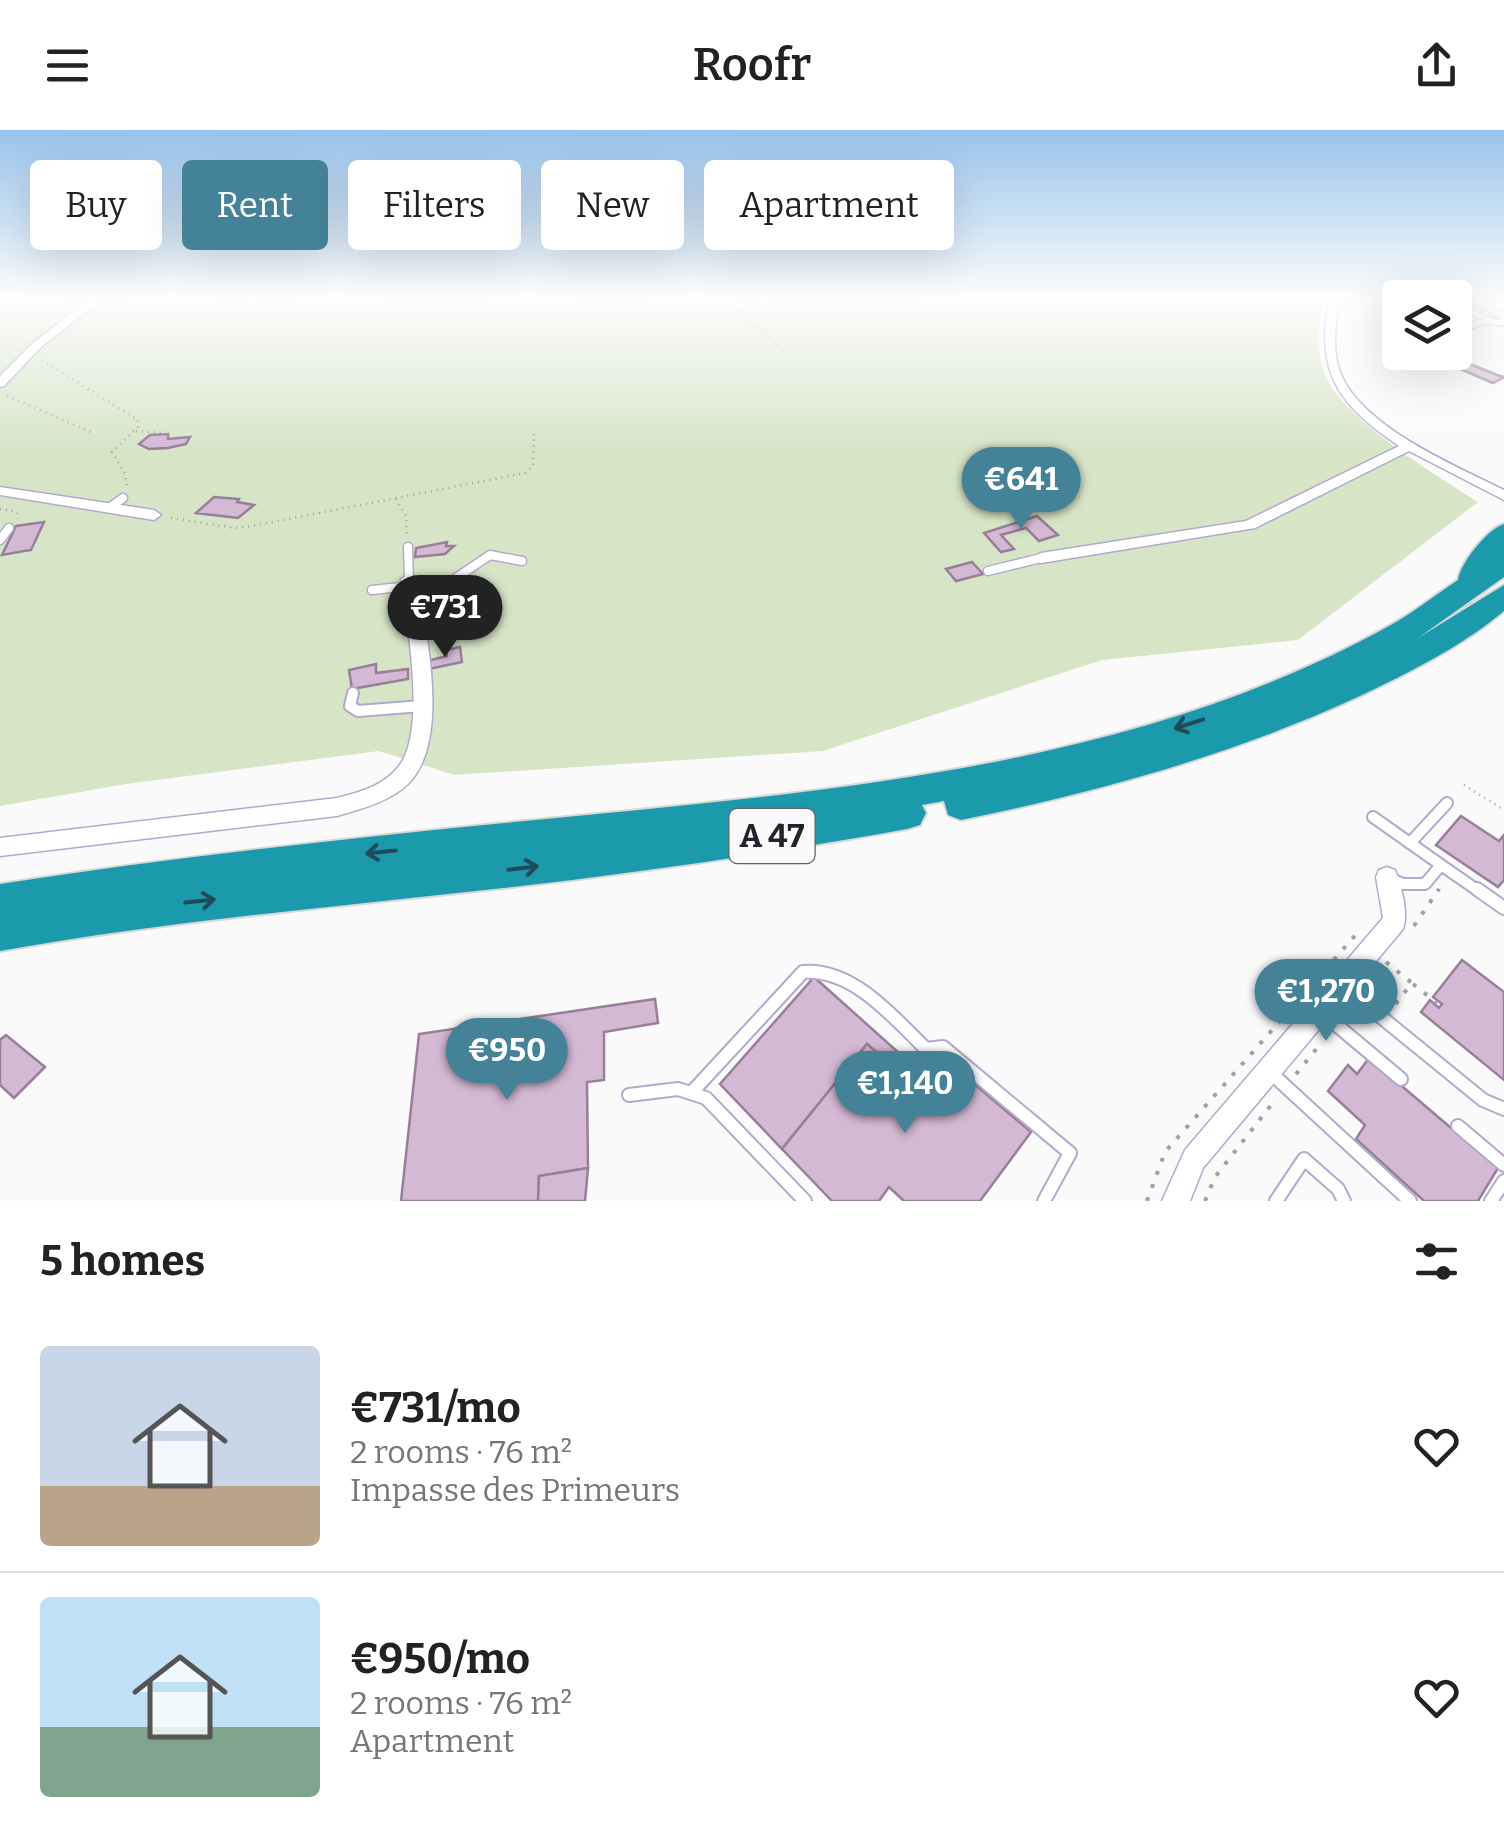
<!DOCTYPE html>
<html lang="en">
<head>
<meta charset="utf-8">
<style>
	:root { --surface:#fff; --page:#f2f2f2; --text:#222; --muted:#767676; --line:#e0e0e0; --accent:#448298 }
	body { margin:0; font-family:Bitter,serif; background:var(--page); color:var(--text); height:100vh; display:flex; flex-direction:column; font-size:38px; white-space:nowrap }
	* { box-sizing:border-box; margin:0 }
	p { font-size:32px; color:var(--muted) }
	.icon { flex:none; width:55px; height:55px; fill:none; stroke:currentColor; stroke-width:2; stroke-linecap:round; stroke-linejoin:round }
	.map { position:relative; height:1071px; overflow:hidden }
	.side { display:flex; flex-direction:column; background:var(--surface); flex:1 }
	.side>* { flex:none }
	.guide { position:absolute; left:30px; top:30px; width:1000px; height:90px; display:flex; gap:20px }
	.buttons { position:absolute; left:1382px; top:150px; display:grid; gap:20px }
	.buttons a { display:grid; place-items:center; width:90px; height:90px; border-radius:10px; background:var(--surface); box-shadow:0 10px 40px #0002; font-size:50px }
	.price { position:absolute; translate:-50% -85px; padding:0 22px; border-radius:35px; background:var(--accent); color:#fff; font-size:32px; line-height:65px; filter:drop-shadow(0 2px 5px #0008) }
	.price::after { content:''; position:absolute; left:50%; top:60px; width:30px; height:22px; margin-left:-15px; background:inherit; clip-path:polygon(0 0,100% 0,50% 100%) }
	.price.on { background:#222; color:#fff }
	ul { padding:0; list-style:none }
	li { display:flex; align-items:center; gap:30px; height:250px; padding:0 40px }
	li+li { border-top:2px solid var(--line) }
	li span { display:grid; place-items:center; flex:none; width:280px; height:200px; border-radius:10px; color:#555 }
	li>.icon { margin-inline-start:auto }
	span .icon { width:120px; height:120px; fill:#fffc; stroke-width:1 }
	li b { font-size:42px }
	h2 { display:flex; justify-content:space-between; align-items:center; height:120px; padding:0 40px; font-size:42px }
	.tag { padding:0 35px; border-radius:10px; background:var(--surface); box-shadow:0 10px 40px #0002; font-size:35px; line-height:90px }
	.tag.on { background:var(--accent); color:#fff }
	header { display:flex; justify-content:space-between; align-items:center; height:130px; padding:0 40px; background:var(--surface); font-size:45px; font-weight:600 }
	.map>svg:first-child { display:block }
	.green { fill:#d7e5c7 }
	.building { fill:#d4b9d5; stroke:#987f99; stroke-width:2.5 }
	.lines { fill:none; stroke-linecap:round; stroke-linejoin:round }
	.lane-far3-casing { stroke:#b1aacc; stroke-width:9 }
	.lane-far2-casing { stroke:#b1aacc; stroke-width:11 }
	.lane-far1-casing { stroke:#b1aacc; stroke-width:14 }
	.lane-casing { stroke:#b1aacc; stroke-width:16 }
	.street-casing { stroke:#b1aacc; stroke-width:3 }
	.highway-casing { stroke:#d8d7da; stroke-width:4 }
	.path-far1 { stroke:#a09fa4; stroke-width:2.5; stroke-dasharray:1 5; stroke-linecap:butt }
	.path { stroke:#a09fa4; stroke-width:4; stroke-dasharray:4 10; stroke-linecap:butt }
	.lane-far3 { stroke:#fff; stroke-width:6 }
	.lane-far2 { stroke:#fff; stroke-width:8 }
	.lane-far1 { stroke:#fff; stroke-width:10 }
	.lane { stroke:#fff; stroke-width:12 }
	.street { fill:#fff; fill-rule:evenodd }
	.highway { fill:#1a9aab; fill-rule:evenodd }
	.oneway { stroke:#214b5a }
	.labels { text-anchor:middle; stroke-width:10; stroke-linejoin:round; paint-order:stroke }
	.shield { fill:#fafafa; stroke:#65626c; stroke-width:2.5 }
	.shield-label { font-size:32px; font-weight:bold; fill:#25212f }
</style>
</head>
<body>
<header><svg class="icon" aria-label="menu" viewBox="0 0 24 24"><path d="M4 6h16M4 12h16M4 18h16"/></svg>Roofr<svg class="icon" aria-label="share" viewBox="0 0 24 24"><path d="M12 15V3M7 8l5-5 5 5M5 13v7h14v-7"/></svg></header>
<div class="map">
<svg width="1504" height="1071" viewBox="0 0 1504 1071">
	<rect width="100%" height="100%" fill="#fafafa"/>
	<path class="green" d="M0,169H1323C1318,191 1316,224 1325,245C1344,290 1437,346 1478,372L1298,510L1102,530L823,621L454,645L379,621L126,654L0,676Z"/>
	<g class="building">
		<polygon points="1448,225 1497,245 1504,247 1493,253 1439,230"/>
		<polygon points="168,304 168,309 190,307 186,314 168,318 149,319 139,314 150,305"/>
		<polygon points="214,367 239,369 237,372 254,375 238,388 196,383"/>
		<polygon points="1037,386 1058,405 1039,411 1026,398 1001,405 1014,419 1001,422 984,403"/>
		<polygon points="44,392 31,420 2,425 16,396"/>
		<polygon points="447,412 446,416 454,416 445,424 415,427 416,418"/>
		<polygon points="972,432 983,444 956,451 946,439"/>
		<polygon points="460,517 462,532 424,540 423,532 447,526 446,520"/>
		<polygon points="376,534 376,543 408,539 408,549 352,559 349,540"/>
		<polygon points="1461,686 1499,711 1504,705 1504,750 1498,757 1436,715"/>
		<polygon points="1462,830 1504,862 1504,950 1421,882 1430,870 1439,878 1442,874 1433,867"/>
		<polygon points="814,847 918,940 910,951 867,914 782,1019 720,954"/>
		<polygon points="655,869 658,893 604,902 604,950 587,952 588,1038 539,1046 538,1071 401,1071 419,904"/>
		<polygon points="6,905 45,937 14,968 0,955 0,910"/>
		<polygon points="867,914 910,951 918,940 931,951 946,930 1031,1002 980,1071 904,1071 889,1057 879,1071 832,1071 782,1019"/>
		<polygon points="1369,928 1498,1038 1478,1071 1424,1071 1356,1009 1365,995 1328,961 1348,935 1357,944"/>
		<polygon points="588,1038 585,1071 538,1071 539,1046"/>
	</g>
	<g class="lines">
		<defs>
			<g id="lane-far3">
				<polyline points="1472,169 1504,187"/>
				<polyline points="1484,190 1504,193"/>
				<polyline points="1455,203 1484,190 1457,169"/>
				<polyline points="1414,225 1419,222"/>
			</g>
			<g id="lane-far2">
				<polyline points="109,378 123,368"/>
				<polyline points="0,410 9,398"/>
				<polyline points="408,417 409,449"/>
				<polyline points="988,441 1041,428"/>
				<polyline points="372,460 410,456"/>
				<polyline points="411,462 447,454 490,425 522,431"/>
			</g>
			<g id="lane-far1">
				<polyline points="353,563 350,576 358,581 422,576"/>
				<polyline points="1373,687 1441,735 1425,754 1403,754 1389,748"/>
				<polyline points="1410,713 1447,673"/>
				<polyline points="1441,735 1480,762"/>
			</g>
			<g id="lane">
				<polyline points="1477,759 1504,778"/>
				<polyline points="1343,856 1483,970 1504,979"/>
				<polyline points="1321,882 1401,949"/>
				<polyline points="1270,942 1410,1071"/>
				<path d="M693,961L803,842C853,838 893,887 926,919L943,917L1070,1023L1044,1071"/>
				<polyline points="629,965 678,959 706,968 805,1071"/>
				<polyline points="1458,996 1504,1035"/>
				<polyline points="1276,1071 1304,1029 1338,1059 1344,1071"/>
				<polyline points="1491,1071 1504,1051"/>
			</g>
			<g id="street">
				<polygon points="90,169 102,169 41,217 4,256 0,257 0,246 33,213"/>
				<path d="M1329,169H1339C1336,191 1332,218 1339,239C1357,295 1454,335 1504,360V370L1409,321L1255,398L1041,433L1036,432L1033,428L1041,423L1246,391L1399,316C1339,275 1315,244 1329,169Z"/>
				<polygon points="0,357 154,380 161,385 154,390 0,365"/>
				<path d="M409,444L417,449C426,503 451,611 408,654C389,672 361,679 337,686L0,726V708L337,668C360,662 384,656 399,636C427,600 407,493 401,449Z"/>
				<path d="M1387,737L1395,740C1401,755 1409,783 1403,799L1203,1038L1190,1071H1162L1185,1020L1383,788L1376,747L1379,740Z"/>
			</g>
			<path id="highway" d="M1504,394V447L1418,508L1504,455V481C1461,517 1410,542 1360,566C1232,625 1098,662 961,690L948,685L944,671L922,675L926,683L920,695L907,699C773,723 638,743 503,758C335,777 167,791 0,821V754C174,727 350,708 525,691C817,662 1127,641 1389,496C1413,483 1435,465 1458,450C1460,434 1487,399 1504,394Z"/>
		</defs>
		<use href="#lane-far3" class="lane-far3-casing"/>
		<use href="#lane-far2" class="lane-far2-casing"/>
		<use href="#lane-far1" class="lane-far1-casing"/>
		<use href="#lane" class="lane-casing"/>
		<use href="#street" class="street-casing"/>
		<use href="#highway" class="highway-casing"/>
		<g class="path-far1">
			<polyline points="723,169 783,220"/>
			<polyline points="42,230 138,290 138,297 112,322 125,344 127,358"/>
			<polyline points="7,266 93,303"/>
			<polyline points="136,301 165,303"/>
			<polyline points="396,369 406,386 407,406"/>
			<polyline points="0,379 17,382 17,389"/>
			<polyline points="171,388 235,398 252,396 525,343 533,336 534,300"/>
			<polyline points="1464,655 1504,680"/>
			<polyline points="1439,759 1440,762"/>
		</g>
		<g class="path">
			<polyline points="1414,796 1439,759"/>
			<polyline points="1386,832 1412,853 1394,876"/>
			<polyline points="1413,854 1437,873"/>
			<polyline points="1296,944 1322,912"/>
			<polyline points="1147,1071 1165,1022 1359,801"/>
			<polyline points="1205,1071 1215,1047 1275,970"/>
		</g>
		<use href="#lane-far3" class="lane-far3"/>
		<use href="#lane-far2" class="lane-far2"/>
		<use href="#lane-far1" class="lane-far1"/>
		<use href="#lane" class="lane"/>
		<use href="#street" class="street"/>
		<use href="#highway" class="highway"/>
	</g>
	<defs><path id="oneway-shaft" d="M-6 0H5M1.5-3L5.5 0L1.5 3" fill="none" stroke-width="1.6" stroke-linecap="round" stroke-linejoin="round" transform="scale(2.5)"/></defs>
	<g class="oneway">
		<use href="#oneway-shaft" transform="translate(1189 594) rotate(162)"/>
		<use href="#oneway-shaft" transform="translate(381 722) rotate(174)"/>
		<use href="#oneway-shaft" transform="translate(523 738) rotate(-7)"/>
		<use href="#oneway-shaft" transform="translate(200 771) rotate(-6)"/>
	</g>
	<linearGradient id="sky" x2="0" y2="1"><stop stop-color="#98c3ec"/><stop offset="0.53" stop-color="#fdfdfd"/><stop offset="1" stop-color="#fdfdfd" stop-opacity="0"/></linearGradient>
	<rect width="1504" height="319" fill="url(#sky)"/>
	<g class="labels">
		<rect class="shield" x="729.5" y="679" width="85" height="54" rx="8"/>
		<g class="shield-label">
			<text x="772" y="717">A 47</text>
		</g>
	</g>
</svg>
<div class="buttons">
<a><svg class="icon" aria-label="layers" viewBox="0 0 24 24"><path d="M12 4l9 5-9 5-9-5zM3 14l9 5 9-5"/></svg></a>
</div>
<b class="price" style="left:1021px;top:402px">€641</b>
<b class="price on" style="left:445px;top:530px">€731</b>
<b class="price" style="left:1326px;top:914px">€1,270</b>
<b class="price" style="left:507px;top:973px">€950</b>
<b class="price" style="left:905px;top:1006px">€1,140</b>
<div class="guide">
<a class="tag">Buy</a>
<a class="tag on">Rent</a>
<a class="tag">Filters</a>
<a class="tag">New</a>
<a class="tag">Apartment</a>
</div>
</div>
<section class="side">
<h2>5 homes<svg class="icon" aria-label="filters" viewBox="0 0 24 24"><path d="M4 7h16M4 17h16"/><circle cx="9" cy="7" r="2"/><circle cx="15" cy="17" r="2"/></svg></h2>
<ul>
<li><span style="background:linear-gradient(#c9d6e8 70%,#b9a48a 0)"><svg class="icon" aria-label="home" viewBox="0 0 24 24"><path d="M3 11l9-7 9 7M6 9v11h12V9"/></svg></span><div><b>€731/mo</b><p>2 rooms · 76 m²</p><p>Impasse des Primeurs</p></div><svg class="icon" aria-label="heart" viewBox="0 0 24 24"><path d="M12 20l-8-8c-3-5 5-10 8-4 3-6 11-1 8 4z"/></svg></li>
<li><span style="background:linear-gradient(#bfe0f5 65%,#7fa58c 0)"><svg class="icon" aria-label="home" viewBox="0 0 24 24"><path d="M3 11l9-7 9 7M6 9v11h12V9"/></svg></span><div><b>€950/mo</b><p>2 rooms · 76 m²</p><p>Apartment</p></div><svg class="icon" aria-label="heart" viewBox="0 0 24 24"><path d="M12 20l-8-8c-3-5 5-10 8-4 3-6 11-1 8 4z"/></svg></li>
</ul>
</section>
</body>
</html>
